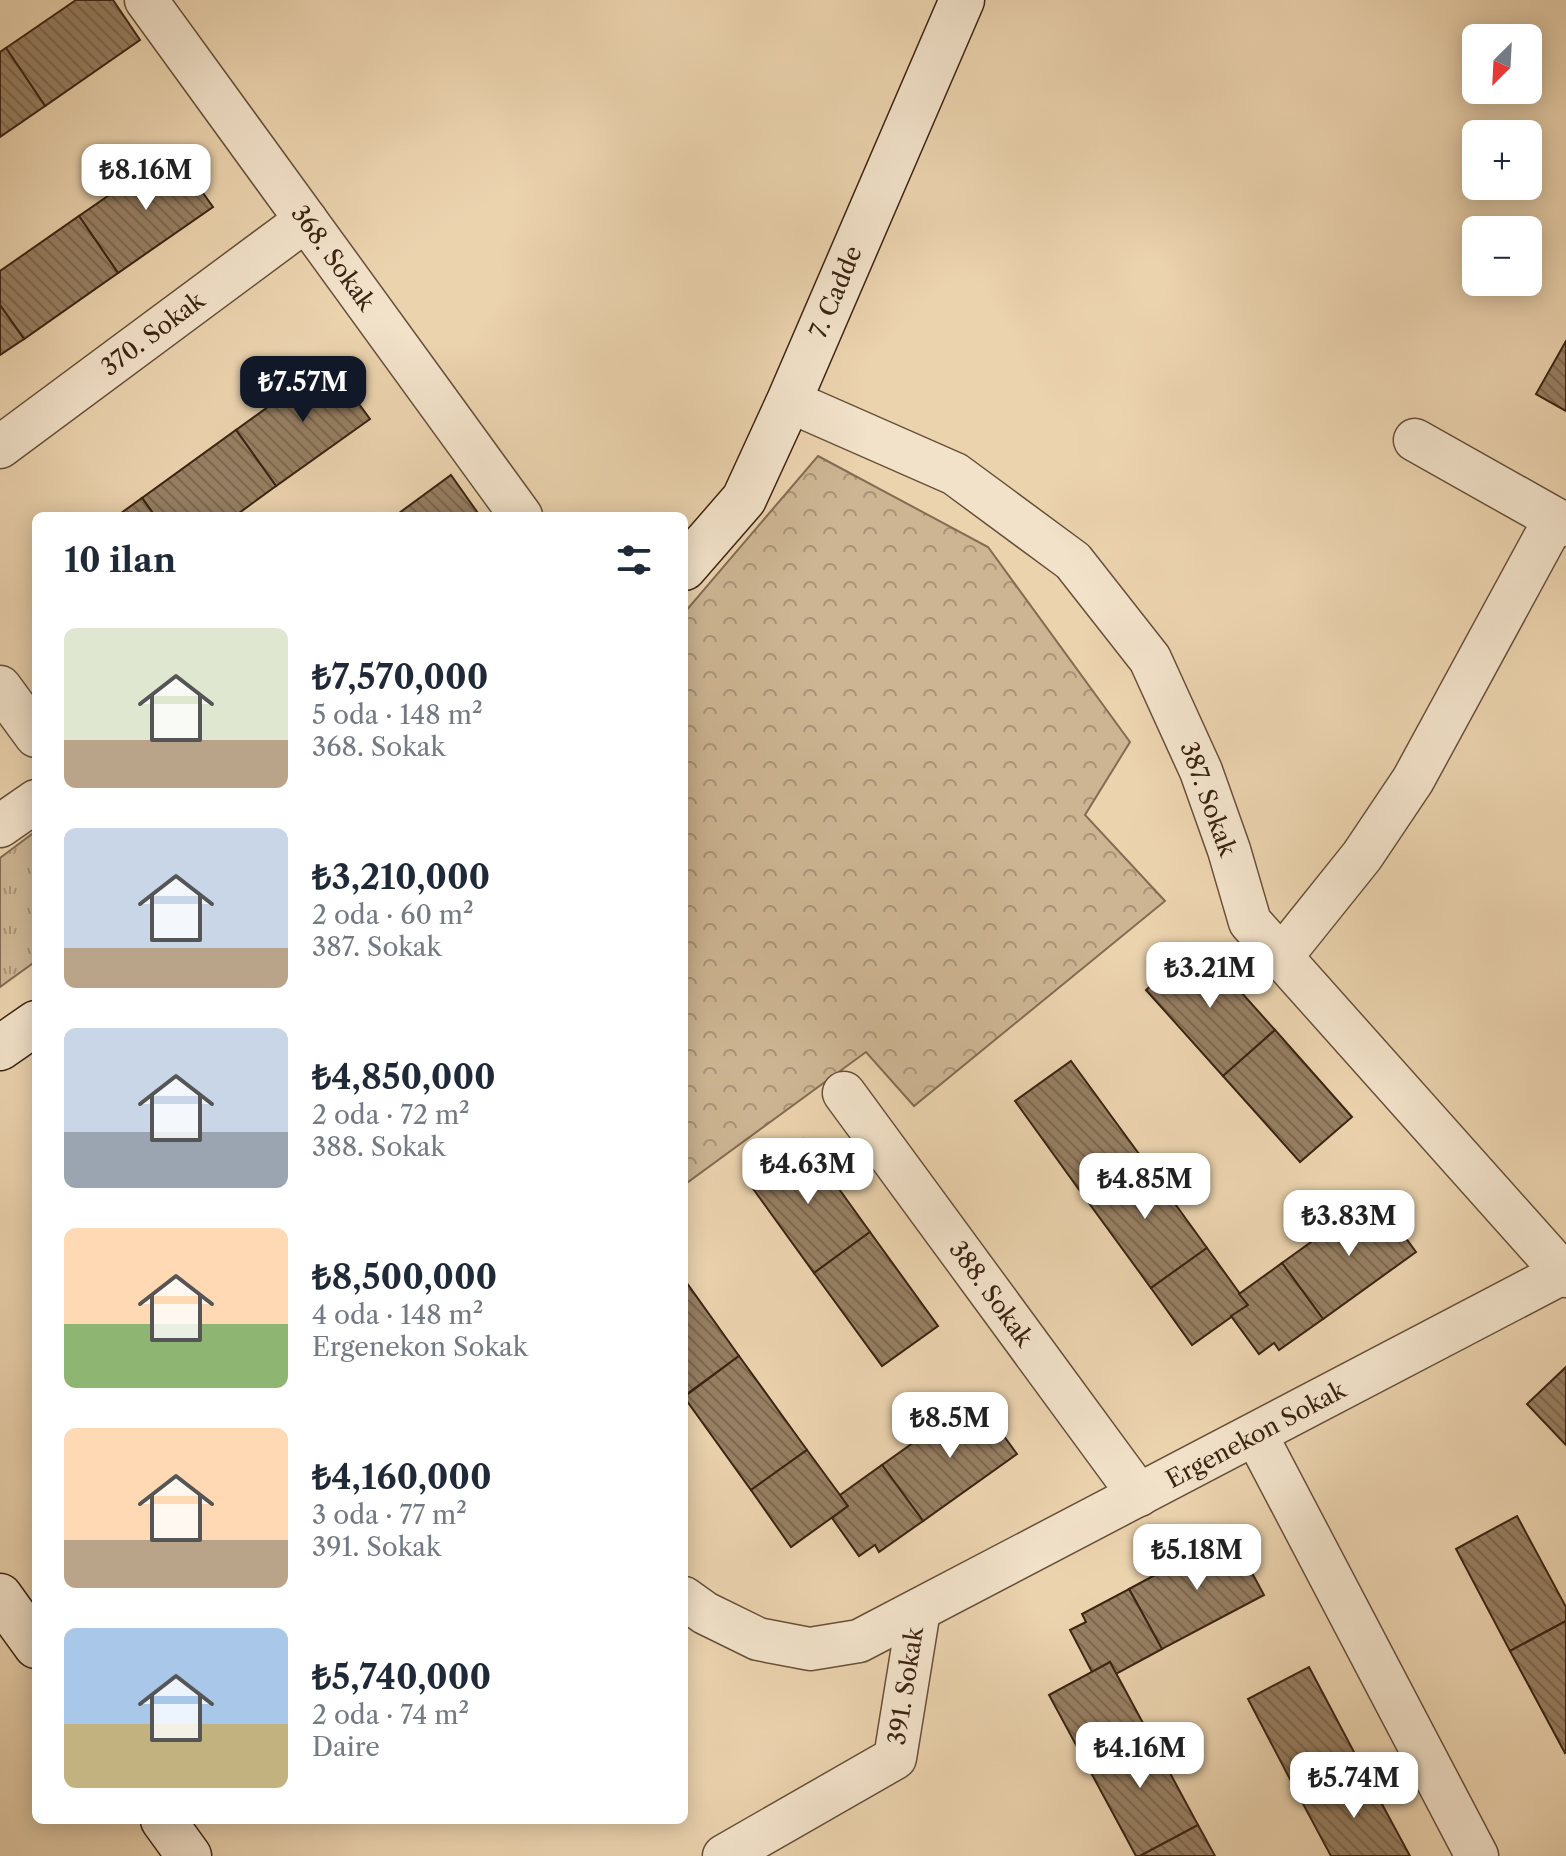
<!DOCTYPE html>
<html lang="tr">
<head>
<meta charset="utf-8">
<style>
	:root { --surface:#fff; --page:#f2f2f3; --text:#1f2937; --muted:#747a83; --accent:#111827 }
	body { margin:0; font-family:"Libre Caslon Text",serif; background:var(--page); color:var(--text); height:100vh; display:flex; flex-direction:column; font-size:30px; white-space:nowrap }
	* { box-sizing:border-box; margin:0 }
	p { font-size:26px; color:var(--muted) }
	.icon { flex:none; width:44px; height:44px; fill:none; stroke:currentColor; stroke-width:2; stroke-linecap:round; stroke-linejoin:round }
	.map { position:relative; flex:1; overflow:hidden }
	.sheet { position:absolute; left:32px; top:512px; width:656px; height:1312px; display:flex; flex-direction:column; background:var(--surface); border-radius:12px; box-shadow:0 4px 20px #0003 }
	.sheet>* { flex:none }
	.needle { width:52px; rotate:204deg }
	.controls { position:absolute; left:1462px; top:24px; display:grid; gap:16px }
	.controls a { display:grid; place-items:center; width:80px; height:80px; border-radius:12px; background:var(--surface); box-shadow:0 4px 20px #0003; font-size:40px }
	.price { position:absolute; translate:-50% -68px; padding:0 18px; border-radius:16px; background:#fff; color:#222; font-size:26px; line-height:52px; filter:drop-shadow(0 2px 4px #0008) }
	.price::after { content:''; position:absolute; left:50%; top:48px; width:24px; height:18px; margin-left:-12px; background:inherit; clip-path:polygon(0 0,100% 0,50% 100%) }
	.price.current { background:var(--accent); color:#fff }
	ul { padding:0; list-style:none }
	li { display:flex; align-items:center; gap:24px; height:200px; padding:0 32px }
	li span { display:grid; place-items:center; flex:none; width:224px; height:160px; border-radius:12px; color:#555 }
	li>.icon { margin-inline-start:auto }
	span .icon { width:96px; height:96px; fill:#fffc; stroke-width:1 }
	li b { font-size:34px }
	h2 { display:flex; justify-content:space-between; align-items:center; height:96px; padding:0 32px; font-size:34px }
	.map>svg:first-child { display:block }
	.grass { fill:url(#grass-tufts); stroke:#846c52; stroke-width:2 }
	.park { fill:url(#park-crowns); stroke:#846c52; stroke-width:2 }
	.building { fill:url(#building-back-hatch); stroke:#3b2412; stroke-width:2 }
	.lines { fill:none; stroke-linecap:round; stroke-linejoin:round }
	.street-casing { stroke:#675039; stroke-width:45 }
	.secondary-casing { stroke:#3b2412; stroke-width:47 }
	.street { stroke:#f2e2ca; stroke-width:42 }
	.secondary { stroke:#f2e2ca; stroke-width:44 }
	.labels { text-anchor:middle; stroke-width:6; stroke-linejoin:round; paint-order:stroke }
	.street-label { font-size:24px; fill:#3b2412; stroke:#f2e2ca }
</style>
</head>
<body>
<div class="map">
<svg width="1566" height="1856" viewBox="0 0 1566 1856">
	<defs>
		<pattern id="grass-tufts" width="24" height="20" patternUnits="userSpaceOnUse" patternTransform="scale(2)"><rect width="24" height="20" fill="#cdb593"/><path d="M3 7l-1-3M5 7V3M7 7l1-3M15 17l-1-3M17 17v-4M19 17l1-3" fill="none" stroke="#a89377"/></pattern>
		<pattern id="park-crowns" width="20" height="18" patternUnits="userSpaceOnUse" patternTransform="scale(2)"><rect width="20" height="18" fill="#cdb593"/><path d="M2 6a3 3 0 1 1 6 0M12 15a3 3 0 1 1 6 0" fill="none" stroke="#a89377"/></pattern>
		<pattern id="building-back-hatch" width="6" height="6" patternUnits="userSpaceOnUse" patternTransform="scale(2)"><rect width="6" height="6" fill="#977f63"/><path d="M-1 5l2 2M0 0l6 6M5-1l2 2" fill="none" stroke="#7c6850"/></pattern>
	</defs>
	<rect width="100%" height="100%" fill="#ebd3ae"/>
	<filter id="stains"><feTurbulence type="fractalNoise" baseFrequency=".0025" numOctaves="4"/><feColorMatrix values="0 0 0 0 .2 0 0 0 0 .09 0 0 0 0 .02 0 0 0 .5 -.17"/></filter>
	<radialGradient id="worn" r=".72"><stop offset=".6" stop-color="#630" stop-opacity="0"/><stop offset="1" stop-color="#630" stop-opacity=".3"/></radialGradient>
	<polygon class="grass" points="36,831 36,961 0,987 0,858"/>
	<polygon class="park" points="818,456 988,547 1130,742 1085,815 1165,901 914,1106 866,1052 684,1185 684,613"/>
	<g class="building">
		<polygon points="76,0 113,0 140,40 45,106 6,48"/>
		<polygon points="6,48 45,106 0,137 0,52"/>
		<polygon points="173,151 213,207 118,273 79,216"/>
		<polygon points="79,216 118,273 24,339 0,305 0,271"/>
		<polygon points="0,305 24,339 0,355"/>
		<polygon points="1566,341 1566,411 1536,394"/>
		<polygon points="329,363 370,419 276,486 236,430"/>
		<polygon points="236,430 276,486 235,516 155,516 142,498"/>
		<polygon points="451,475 480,516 395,516"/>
		<polygon points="142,498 155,516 117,516"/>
		<polygon points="1198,944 1275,1030 1223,1076 1146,990"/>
		<polygon points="1275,1030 1352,1117 1300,1162 1223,1076"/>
		<polygon points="1071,1061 1139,1154 1083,1195 1015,1101"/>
		<polygon points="803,1139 870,1232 814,1273 746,1179"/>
		<polygon points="1139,1154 1207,1248 1151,1288 1083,1195"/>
		<polygon points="1375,1196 1416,1252 1323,1319 1282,1263"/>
		<polygon points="870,1232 938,1326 882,1366 814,1273"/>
		<polygon points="1207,1248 1248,1305 1192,1345 1151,1288"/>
		<polygon points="1282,1263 1323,1319 1279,1350 1274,1343 1259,1354 1231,1316 1248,1305 1239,1294"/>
		<polygon points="684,1279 739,1356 684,1396"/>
		<polygon points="739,1356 807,1450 751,1490 684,1397"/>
		<polygon points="1566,1367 1566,1445 1527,1404"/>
		<polygon points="976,1398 1017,1454 923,1521 882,1465"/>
		<polygon points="807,1450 848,1506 791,1547 751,1490"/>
		<polygon points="882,1465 923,1521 879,1552 875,1545 859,1556 832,1518 848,1506 840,1495"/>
		<polygon points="1517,1516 1566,1607 1566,1621 1510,1651 1456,1549"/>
		<polygon points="1231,1534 1264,1595 1162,1649 1129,1589"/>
		<polygon points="1129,1589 1162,1649 1116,1674 1110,1662 1092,1672 1070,1630 1086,1622 1082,1614"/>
		<polygon points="1566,1621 1566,1752 1565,1753 1510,1651"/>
		<polygon points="1110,1662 1143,1723 1082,1756 1049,1695"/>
		<polygon points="1309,1667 1363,1769 1302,1802 1248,1699"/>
		<polygon points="1143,1723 1198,1825 1140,1856 1136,1856 1082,1756"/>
		<polygon points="1363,1769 1410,1856 1331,1856 1302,1802"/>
		<polygon points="1198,1825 1215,1856 1140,1856"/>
	</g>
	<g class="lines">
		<defs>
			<g id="street">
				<polyline points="146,0 521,516"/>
				<polyline points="789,401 955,474 1073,561 1150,659 1201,771 1229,850 1250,922 1566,1276"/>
				<polyline points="1415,440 1566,525"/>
				<polyline points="0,447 306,220"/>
				<polyline points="0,687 36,736"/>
				<polyline points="0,826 36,801"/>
				<polyline points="1281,957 1362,856 1413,780 1555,519"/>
				<polyline points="844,1093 1139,1495"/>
				<polyline points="1256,1435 1477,1856"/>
				<polyline points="684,1598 705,1613 758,1639 810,1649 859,1641 1566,1271"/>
				<polyline points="724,1856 895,1758 919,1610"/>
			</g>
			<g id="secondary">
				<polyline points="684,568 744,499 789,401 962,0"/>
				<polyline points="0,1048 36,1023"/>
				<polyline points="0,1596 36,1646"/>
				<polyline points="163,1820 189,1856"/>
			</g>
		</defs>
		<use href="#street" class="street-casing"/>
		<use href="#secondary" class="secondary-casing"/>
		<use href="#street" class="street"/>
		<use href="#secondary" class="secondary"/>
	</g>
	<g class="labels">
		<g class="street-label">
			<text transform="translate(333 258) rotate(54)" y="8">368. Sokak</text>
			<text transform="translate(836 292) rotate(-67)" y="8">7. Cadde</text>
			<text transform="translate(153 334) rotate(-37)" y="8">370. Sokak</text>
			<text transform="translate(1208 799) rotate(70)" y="8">387. Sokak</text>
			<text transform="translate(991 1294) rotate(54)" y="8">388. Sokak</text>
			<text transform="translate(1256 1435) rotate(-28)" y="8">Ergenekon Sokak</text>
			<text transform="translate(906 1686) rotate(-81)" y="8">391. Sokak</text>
		</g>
	</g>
	<rect width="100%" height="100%" filter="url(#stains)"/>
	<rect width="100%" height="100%" fill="url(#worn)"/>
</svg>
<div class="controls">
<a><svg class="needle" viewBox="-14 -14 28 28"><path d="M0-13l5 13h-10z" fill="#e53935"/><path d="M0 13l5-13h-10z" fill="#747a83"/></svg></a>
<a>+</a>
<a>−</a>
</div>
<b class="price" style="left:146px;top:212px">₺8.16M</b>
<b class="price current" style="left:303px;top:424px">₺7.57M</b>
<b class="price" style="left:1210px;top:1010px">₺3.21M</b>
<b class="price" style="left:808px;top:1206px">₺4.63M</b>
<b class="price" style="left:1145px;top:1221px">₺4.85M</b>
<b class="price" style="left:1349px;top:1258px">₺3.83M</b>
<b class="price" style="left:950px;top:1460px">₺8.5M</b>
<b class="price" style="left:1197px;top:1592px">₺5.18M</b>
<b class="price" style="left:1140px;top:1790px">₺4.16M</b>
<b class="price" style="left:1354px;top:1820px">₺5.74M</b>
<section class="sheet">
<h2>10 ilan<svg class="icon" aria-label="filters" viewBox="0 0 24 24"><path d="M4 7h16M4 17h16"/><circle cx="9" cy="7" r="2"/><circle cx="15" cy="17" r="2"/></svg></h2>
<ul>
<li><span style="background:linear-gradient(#dfe7d0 70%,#b9a48a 0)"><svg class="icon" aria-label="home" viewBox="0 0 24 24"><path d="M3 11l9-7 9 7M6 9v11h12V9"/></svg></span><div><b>₺7,570,000</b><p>5 oda · 148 m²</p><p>368. Sokak</p></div></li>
<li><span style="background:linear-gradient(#c9d6e8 75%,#b9a48a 0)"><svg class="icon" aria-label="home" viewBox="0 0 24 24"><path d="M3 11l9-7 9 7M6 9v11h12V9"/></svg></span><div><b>₺3,210,000</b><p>2 oda · 60 m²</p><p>387. Sokak</p></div></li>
<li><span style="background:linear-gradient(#c9d6e8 65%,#9aa5b1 0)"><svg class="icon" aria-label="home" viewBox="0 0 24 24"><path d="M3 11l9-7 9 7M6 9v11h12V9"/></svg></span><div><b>₺4,850,000</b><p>2 oda · 72 m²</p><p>388. Sokak</p></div></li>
<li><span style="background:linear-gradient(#ffd9b3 60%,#8fb573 0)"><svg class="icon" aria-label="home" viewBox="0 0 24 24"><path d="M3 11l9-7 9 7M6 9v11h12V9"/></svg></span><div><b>₺8,500,000</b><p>4 oda · 148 m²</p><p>Ergenekon Sokak</p></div></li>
<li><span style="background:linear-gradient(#ffd9b3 70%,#b9a48a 0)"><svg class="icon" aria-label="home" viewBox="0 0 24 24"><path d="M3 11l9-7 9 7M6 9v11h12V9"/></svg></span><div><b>₺4,160,000</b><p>3 oda · 77 m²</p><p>391. Sokak</p></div></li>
<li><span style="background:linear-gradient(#a9c7e8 60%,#c2b280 0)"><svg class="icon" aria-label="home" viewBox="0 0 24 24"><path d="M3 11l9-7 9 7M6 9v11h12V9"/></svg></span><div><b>₺5,740,000</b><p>2 oda · 74 m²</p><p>Daire</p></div></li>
</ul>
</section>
</div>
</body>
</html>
